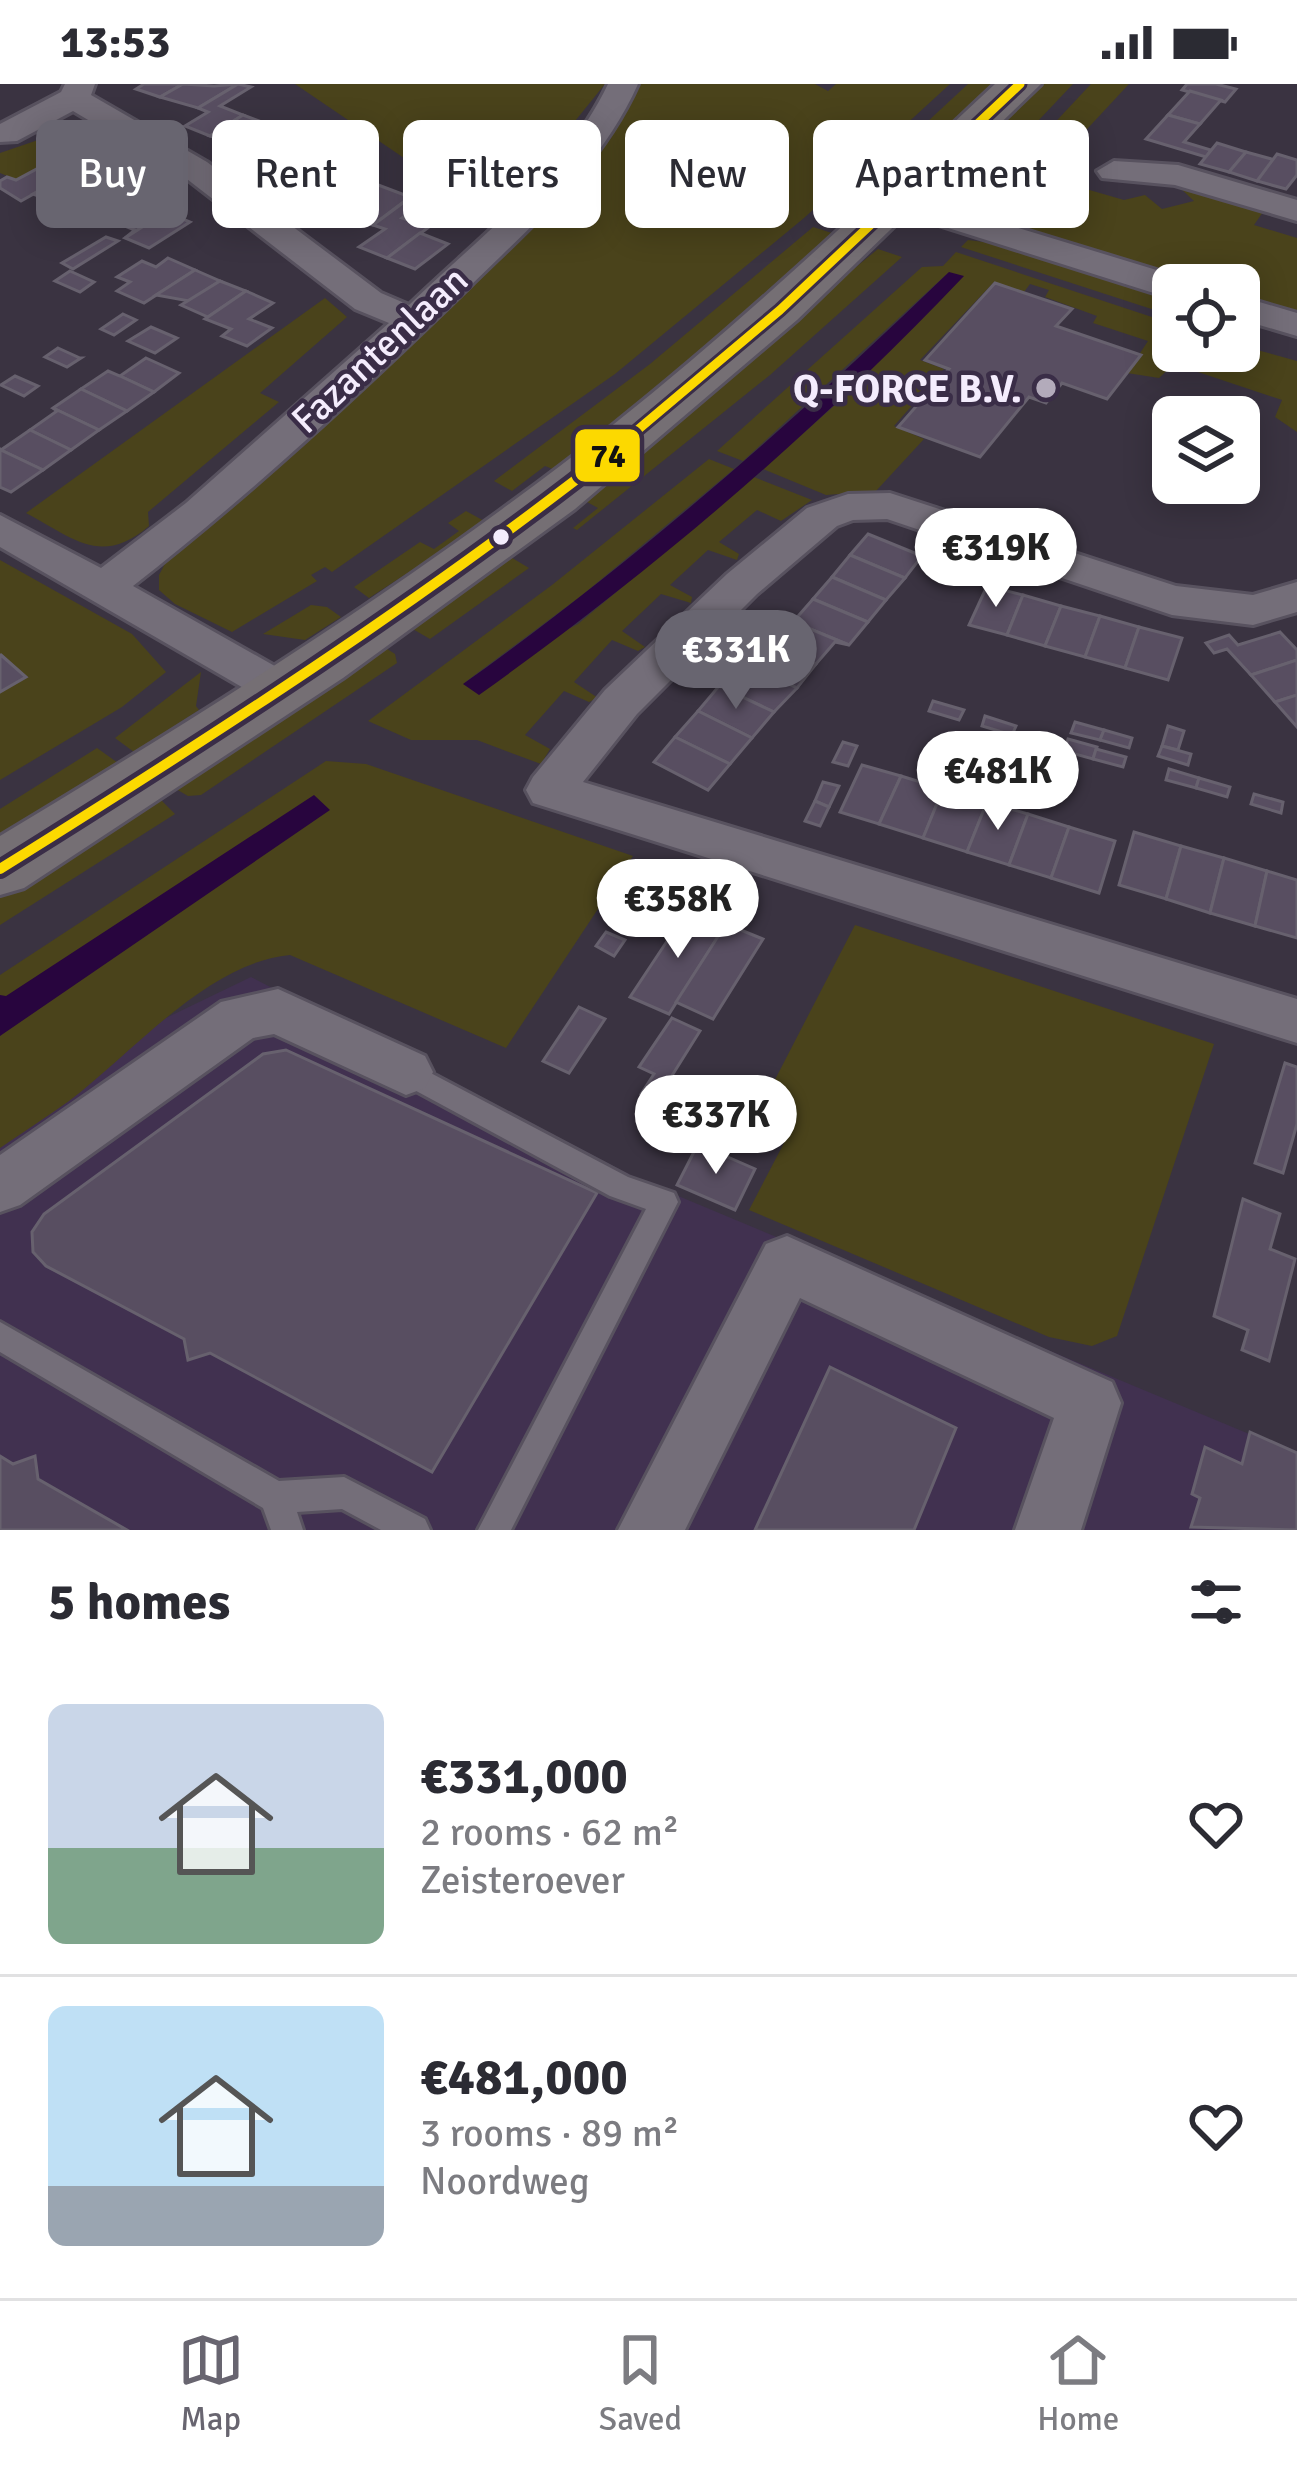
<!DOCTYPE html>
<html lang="en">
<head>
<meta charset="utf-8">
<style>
	:root { --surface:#fff; --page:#f7f7f7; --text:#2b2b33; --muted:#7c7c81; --line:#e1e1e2; --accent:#686570 }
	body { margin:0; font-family:Signika,sans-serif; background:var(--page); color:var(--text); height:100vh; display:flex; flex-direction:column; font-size:45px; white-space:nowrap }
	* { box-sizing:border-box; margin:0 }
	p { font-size:39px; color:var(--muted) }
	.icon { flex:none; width:66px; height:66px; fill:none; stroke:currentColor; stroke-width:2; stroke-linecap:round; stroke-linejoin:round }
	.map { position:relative; height:1446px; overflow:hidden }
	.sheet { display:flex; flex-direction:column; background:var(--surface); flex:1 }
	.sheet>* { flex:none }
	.top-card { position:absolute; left:36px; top:36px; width:1227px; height:108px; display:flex; gap:24px }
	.controls { position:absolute; left:1152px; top:180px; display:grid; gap:24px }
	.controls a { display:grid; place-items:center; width:108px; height:108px; border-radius:18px; background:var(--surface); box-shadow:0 6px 30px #0003; font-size:60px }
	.price { position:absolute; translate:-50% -102px; padding:0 27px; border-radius:42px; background:#fff; color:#222; font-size:39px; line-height:78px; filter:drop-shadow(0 3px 6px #0008) }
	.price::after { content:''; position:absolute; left:50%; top:72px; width:36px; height:27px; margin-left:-18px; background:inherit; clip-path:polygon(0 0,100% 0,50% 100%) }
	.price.on { background:var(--accent); color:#fff }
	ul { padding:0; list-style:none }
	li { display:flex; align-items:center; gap:36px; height:300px; padding:0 48px }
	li+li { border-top:3px solid var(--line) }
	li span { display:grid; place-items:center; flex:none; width:336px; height:240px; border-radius:18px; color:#555 }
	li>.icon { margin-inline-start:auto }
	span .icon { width:144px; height:144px; fill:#fffc; stroke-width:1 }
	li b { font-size:51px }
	h2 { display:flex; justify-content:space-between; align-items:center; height:144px; padding:0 48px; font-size:51px }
	.chip { padding:0 42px; border-radius:18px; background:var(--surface); box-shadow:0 6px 30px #0003; font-size:42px; line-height:108px }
	.chip.on { background:var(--accent); color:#fff }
	.status { display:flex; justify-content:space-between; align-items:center; height:84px; padding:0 60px; background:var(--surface); direction:ltr }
	.status svg { height:33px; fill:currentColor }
	.menu { display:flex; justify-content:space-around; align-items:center; height:168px; border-top:3px solid var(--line); background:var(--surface); font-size:33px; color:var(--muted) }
	.menu a { display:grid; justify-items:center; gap:6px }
	.menu .on { color:var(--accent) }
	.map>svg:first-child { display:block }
	.built { fill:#413150 }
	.green { fill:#4a431b }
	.water { fill:#28053e }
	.building { fill:#584e61; stroke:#67616e; stroke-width:3 }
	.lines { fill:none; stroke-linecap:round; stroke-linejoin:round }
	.lane-casing { stroke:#58525f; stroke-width:6 }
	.street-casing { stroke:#58525f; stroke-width:6 }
	.secondary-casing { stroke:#58525f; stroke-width:6 }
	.lane { fill:#746e79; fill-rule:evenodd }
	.street { fill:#746e79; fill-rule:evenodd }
	.secondary { fill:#756f74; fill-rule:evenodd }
	.bus-1-far1-casing { stroke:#3a2d47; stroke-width:15 }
	.bus-1-casing { stroke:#3a2d47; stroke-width:20 }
	.bus-1-far1 { stroke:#fcd900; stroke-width:9 }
	.bus-1 { stroke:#fcd900; stroke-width:10 }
	.poi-dot { fill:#b3abbb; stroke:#3a2d47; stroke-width:4.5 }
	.bus-dot { fill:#f4ecfd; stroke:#3a2d47; stroke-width:4.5 }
	.labels { text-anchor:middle; stroke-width:9; stroke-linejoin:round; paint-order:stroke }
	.far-street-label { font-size:39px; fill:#f4ecfd; stroke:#3a2d47 }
	.far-poi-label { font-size:39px; font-weight:bold; fill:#f4ecfd; stroke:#3a2d47; text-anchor:end }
	.line-badge { stroke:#3a2d47; stroke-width:4.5 }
	.pale-badge-label { font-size:33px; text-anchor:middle; font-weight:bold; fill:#111 }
</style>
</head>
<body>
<div class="status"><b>13:53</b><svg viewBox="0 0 49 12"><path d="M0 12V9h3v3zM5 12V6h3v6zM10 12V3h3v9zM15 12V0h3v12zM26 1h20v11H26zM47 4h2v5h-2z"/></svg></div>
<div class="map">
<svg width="1297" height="1446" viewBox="0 0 1297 1446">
	<rect width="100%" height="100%" fill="#3a3341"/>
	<polygon class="built" points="251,893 640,1096 1297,1370 1297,1446 0,1446 0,1014"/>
	<g class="green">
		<polygon points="295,0 605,0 550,68 485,129"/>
		<polygon points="638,0 815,0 828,7 836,0 950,0 804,134 615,290 332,488 325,483 311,491 317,497 232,548 175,520 159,506 159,491 167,476 573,87 624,29"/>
		<polygon points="968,0 999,0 916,73 897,66"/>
		<path d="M1040,0H1073L984,94L966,88C979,54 1011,28 1040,0Z"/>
		<polygon points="1091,0 1129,0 1049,86 999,98"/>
		<polygon points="82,41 109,49 41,76 46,79 17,96 0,89 0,69"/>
		<polygon points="894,74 910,79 842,143 824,136 887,75"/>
		<polygon points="1048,94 1124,116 1145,111 1162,125 1194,117 1179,103 1194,100 1218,107 1221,115 1263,128 1254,141 1297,154 1297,231 1239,214 1239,201 1199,201 1014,143 993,131 1022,100"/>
		<polygon points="813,143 835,150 813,176 555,386 545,382 512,407 494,397 650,280"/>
		<polygon points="968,156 999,160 1173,218 1173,232 961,163"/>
		<polygon points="878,165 902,173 770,291 577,446 573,444 598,424 576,412"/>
		<polygon points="956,168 1173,240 1173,267 1239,267 1239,261 1297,277 1297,348 1275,333 1282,316 1174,280 1159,294 1127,289 1148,257 1093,239 1097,232 1045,213 1049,206 1030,200 1024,208 994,198 920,276 944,285 894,342 924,355 876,407 826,411 763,385 835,321 949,188 743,377 717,367 922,183 943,182"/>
		<path d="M325,214L347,233L260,309L279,318L148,428L149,442C101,483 73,454 26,429Z"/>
		<polygon points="709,375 734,385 581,512 464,599 578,540 754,393 812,416 781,437 757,426 719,458 739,470 737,476 708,466 670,501 692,513 691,519 661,510 622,547 645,563 638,567 612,556 574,598 598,614 589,618 564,607 525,651 550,665 541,680 477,656 411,656 368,637 552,501"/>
		<polygon points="466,427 486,438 369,514 354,503 420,458 434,465 459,447 448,439"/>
		<polygon points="502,468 529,484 430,555 411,544"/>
		<polygon points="0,476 132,550 166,588 122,623 0,696"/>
		<polygon points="311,521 327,523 341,533 305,556 263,550"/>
		<polygon points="384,563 395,570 397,579 201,711 188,712 176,705"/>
		<polygon points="201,588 196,622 199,626 134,668 115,654"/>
		<polygon points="97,664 118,679 0,764 0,725"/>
		<path d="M326,677L366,680L633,772L506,964L290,871C207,879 135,967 69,1017C47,1033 23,1048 0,1064V891Z"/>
		<polygon points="160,715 175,730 0,841 0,808"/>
		<polygon points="855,841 1214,960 1117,1252 1092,1262 1049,1253 749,1126 785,1057 752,1040"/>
	</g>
	<g class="water">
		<path d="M949,188L964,192C817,347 653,487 479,611L463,600C636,477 797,335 949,188Z"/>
		<polygon points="314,711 330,726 0,952 0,911 6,912"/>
	</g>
	<g class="building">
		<polygon points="144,0 183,0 160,13 136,5"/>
		<polygon points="183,0 214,2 238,0 198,24 160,13"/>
		<polygon points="238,0 251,3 220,22 243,31 210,52 185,42 208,28 198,24"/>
		<polygon points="1187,0 1216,0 1236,5 1225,18 1182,6"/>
		<polygon points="1190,7 1221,16 1200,40 1168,31"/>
		<polygon points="243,31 267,40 282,42 249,63 210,52"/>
		<polygon points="1168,31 1200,40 1184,58 1211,66 1206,73 1146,55"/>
		<polygon points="282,42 294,46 278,56 304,66 270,87 244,77 260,67 249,63"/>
		<polygon points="1217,59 1246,68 1229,88 1200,80"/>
		<polygon points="304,66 328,75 345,78 312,99 270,87"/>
		<polygon points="1246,68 1275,76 1257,97 1229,88"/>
		<polygon points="1277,70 1297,76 1297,91 1286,105 1257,97"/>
		<polygon points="345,78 356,82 337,94 364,104 330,128 303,117 323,103 312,99"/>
		<polygon points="46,80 71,89 21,117 0,104 0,97 7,93 16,96"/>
		<polygon points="71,89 95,99 59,120 33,110"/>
		<polygon points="95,99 118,108 82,130 59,120"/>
		<polygon points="373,99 410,113 373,141 330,128"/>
		<polygon points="118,108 142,118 104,140 82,130"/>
		<polygon points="415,110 428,115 402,134 429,143 387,174 359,163 385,145 373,141"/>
		<polygon points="470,117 494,132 481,138 456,124"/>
		<polygon points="142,118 166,128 125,154 135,146 112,137"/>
		<polygon points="166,128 190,138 149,164 125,154"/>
		<polygon points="420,149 448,160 415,185 387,174"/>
		<polygon points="106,153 118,157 73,185 62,179"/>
		<polygon points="168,174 195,186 144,219 117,207 130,198 117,193 142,177 156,183"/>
		<polygon points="195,186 220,197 189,217 156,211"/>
		<polygon points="70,187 94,198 80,208 55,197"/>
		<polygon points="220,197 246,207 208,233 181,221"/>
		<polygon points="995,199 1072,225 1056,242 1141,271 1107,315 1062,299 1046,319 1029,313 980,373 898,343 949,285 925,276"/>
		<polygon points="246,207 273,219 249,235 272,244 247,262 222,252 231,245 205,235"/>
		<polygon points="123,230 136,236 114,251 101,245"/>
		<polygon points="151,243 177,254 155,269 128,257"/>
		<polygon points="58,264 80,274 81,274 67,283 45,273"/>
		<polygon points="146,274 179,289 154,308 120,292"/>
		<polygon points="108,287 120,292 154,308 127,327 81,305"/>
		<polygon points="15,292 38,302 24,312 1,301"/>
		<polygon points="81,305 127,327 99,346 53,324"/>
		<polygon points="53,324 99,346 71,366 30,346 57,327"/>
		<polygon points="30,346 71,366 43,386 1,366"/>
		<polygon points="0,365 1,366 43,386 11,408 0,403"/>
		<polygon points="868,450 922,472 905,494 850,471"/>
		<polygon points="850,471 905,494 886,516 832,493"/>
		<polygon points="832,493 886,516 868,538 813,515"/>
		<polygon points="987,502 1023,511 1007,551 969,541"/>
		<polygon points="1023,511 1061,522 1045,562 1007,551"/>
		<polygon points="813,515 868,538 849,561 793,538"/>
		<polygon points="1061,522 1100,532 1085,573 1045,562"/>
		<polygon points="781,532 793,538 849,561 835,558 816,580 761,554"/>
		<polygon points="1100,532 1139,543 1125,584 1085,573"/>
		<polygon points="1139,543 1182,554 1168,596 1125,584"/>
		<polygon points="1280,548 1297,566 1297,576 1251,591 1227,565 1214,569 1206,559 1229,551 1238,561"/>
		<polygon points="761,554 816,580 797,604 741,578"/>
		<polygon points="1,571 26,593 0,608 0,572"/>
		<polygon points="1297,576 1297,611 1275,618 1251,591"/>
		<polygon points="741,578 797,604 774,628 719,602"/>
		<polygon points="719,602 774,628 752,654 698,627"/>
		<polygon points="1297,611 1297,643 1275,618"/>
		<polygon points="933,617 964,626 959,636 929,627"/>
		<polygon points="698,627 752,654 730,680 675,653"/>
		<polygon points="985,632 1016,642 1012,651 982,642"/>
		<polygon points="1075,638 1104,646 1100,656 1071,649"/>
		<polygon points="1168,642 1184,647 1178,666 1162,662"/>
		<polygon points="1104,646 1132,654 1129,664 1100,656"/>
		<polygon points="675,653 730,680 708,706 654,678"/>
		<polygon points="1068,655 1097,663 1093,675 1064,667"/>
		<polygon points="843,658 857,662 848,682 833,678"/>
		<polygon points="1162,662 1191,670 1188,681 1158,672"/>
		<polygon points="1096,665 1126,673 1123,683 1093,675"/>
		<polygon points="862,681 901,692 879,740 840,728"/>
		<polygon points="1169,685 1199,694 1196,704 1166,696"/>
		<polygon points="901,692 943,705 923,754 879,740"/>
		<polygon points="1199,694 1230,703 1227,713 1196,704"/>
		<polygon points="823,698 839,702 829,723 815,717"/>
		<polygon points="943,705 987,718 967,768 923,754"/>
		<polygon points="1254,710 1283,718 1281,729 1251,720"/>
		<polygon points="815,717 829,723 820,742 805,737"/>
		<polygon points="987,718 1028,730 1009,781 967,768"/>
		<polygon points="1028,730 1069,743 1051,794 1009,781"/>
		<polygon points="1069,743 1115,757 1099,809 1051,794"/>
		<polygon points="1134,748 1181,762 1166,815 1119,801"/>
		<polygon points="1181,762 1224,774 1210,829 1166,815"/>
		<polygon points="1224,774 1267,787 1255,842 1210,829"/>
		<polygon points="1267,787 1297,796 1297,854 1255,842"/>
		<polygon points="689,824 726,840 669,930 630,913"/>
		<polygon points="726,840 763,855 713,935 676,918"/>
		<polygon points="606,848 625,856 614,872 596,862"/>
		<polygon points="579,923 605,935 569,989 543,977"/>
		<polygon points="672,934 700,947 656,1017 641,1010 654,990 639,983"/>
		<polygon points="286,966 597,1109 432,1388 210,1269 188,1276 184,1255 46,1182 33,1168 32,1148 44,1130 263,970"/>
		<polygon points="1285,979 1297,983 1297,1040 1283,1089 1255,1079"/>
		<polygon points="698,1060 755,1085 735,1126 677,1101"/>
		<polygon points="1243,1115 1280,1130 1270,1165 1295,1175 1269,1277 1242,1266 1248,1246 1214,1232"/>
		<polygon points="830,1283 956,1344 914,1446 755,1446"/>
		<polygon points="1250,1348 1297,1369 1297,1446 1191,1443 1200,1414 1192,1410 1205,1363 1242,1380"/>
		<polygon points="0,1372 13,1380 35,1372 38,1395 127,1446 0,1446"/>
	</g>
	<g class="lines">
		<defs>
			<g id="lane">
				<polygon points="406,976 628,1093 674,1109 678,1118 511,1446 478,1446 646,1125 610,1112 396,996 392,988 396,980"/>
				<polygon points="0,1238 279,1397 344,1393 425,1435 430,1446 381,1446 342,1425 297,1428 303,1446 271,1446 263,1424 0,1268"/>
			</g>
			<g id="street">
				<path d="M65,0H95L91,11L207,78L381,209L409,221C479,153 565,90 608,0H638C601,83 533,140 469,203C362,307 251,410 133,502L296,594L303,605L296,616L280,621L264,616L0,463V431L101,484L186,419L389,239L355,225L183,92L73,27L17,57L0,58V40L61,8Z"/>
				<polygon points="1114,77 1178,81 1297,116 1297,137 1175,101 1102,94 1097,87"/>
				<polygon points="897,107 1186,195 1189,201 1173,201 1173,214 1160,211 885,124 880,117 885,110"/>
				<polygon points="1239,212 1297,229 1297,252 1239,235"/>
				<polygon points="890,409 1176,502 1253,511 1297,498 1297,528 1253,541 1172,531 887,435 853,436 837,442 757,510 637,630 583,698 1297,915 1297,959 533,719 526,706 533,693 605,606 727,490 807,424 848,410"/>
				<polygon points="278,905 425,972 433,988 425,1004 406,1011 274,950 253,954 20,1121 0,1128 0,1071 221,918"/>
				<polygon points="787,1152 1112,1298 1121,1319 1081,1446 1015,1446 1054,1334 800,1214 685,1446 618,1446 766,1160"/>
			</g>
			<path id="secondary" d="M995,0H1041L797,236L575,425L343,594L24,804L0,811V752C211,625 421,493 614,340C747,234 871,116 995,0Z"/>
		</defs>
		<use href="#lane" class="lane-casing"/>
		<use href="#street" class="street-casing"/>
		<use href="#secondary" class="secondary-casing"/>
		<use href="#lane" class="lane"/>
		<use href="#street" class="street"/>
		<use href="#secondary" class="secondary"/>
		<defs>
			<polyline id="bus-1-far1" points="609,370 780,226 1020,0"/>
			<path id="bus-1" d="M0,785C210,654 418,520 613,367"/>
		</defs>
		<use href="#bus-1-far1" class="bus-1-far1-casing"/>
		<use href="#bus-1" class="bus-1-casing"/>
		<use href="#bus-1-far1" class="bus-1-far1"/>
		<use href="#bus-1" class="bus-1"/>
	</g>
	<circle class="poi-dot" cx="1046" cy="304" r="12"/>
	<circle class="bus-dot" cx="501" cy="453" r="10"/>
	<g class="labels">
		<g class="far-street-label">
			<text transform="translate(379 265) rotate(-43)" y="14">Fazantenlaan</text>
		</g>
		<g class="far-poi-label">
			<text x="1022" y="318">Q-FORCE B.V.</text>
		</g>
	</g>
	<rect class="line-badge" x="573" y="343" width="69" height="57" rx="12" fill="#fcd900"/>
	<g class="pale-badge-label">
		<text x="608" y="383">74</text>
	</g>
</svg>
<div class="controls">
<a><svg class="icon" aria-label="locate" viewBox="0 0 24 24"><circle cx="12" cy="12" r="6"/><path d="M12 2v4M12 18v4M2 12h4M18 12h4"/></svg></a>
<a><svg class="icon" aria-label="layers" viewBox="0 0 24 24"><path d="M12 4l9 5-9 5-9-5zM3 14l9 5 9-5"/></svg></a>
</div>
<b class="price" style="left:996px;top:526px">€319K</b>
<b class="price on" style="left:736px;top:628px">€331K</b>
<b class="price" style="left:998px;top:749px">€481K</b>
<b class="price" style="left:678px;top:877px">€358K</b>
<b class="price" style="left:716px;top:1093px">€337K</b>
<div class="top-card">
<a class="chip on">Buy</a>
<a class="chip">Rent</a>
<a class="chip">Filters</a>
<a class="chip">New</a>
<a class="chip">Apartment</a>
</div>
</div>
<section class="sheet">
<h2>5 homes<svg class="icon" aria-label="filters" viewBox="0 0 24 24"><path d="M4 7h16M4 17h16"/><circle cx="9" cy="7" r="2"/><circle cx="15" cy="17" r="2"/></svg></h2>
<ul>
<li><span style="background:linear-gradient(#c9d6e8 60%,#7fa58c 0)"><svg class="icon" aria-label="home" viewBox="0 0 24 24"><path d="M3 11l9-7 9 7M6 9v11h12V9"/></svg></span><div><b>€331,000</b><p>2 rooms · 62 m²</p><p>Zeisteroever</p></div><svg class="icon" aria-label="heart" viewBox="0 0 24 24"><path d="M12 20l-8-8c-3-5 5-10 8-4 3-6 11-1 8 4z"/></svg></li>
<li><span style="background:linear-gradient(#bfe0f5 75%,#9aa5b1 0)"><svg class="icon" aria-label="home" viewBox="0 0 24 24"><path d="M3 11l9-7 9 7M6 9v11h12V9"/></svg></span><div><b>€481,000</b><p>3 rooms · 89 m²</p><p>Noordweg</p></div><svg class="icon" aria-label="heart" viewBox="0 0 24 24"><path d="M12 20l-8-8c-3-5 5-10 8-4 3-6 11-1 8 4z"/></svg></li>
</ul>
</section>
<nav class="menu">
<a class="on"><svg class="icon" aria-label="map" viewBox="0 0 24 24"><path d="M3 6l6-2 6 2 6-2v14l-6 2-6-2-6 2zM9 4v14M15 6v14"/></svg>Map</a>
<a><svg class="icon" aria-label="saved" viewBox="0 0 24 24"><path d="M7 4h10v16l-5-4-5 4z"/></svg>Saved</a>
<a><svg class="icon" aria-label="home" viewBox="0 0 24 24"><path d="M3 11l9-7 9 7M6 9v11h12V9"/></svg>Home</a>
</nav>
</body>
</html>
